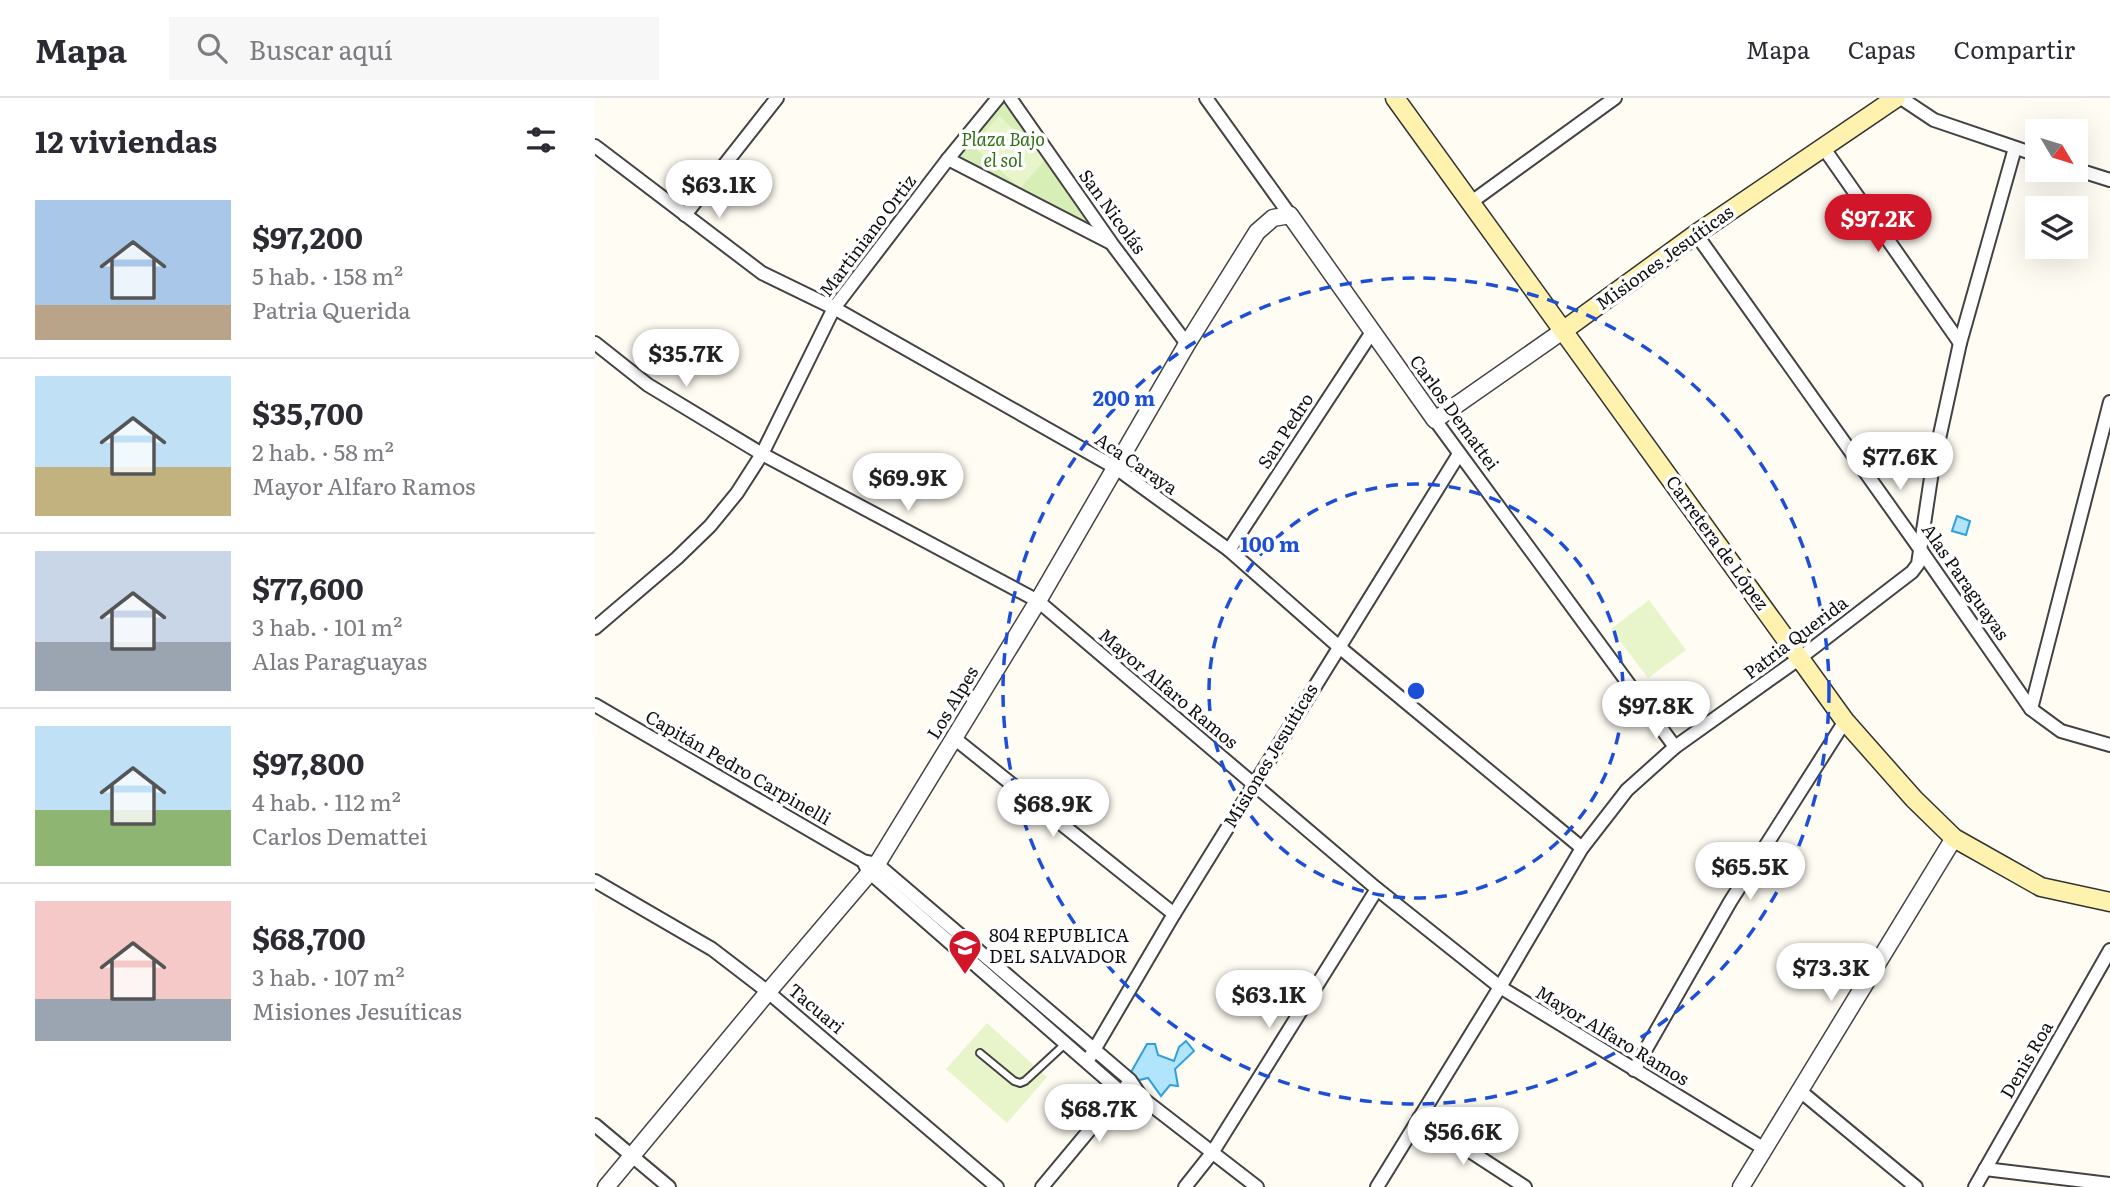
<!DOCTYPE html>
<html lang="es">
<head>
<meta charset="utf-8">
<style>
	:root { --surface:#fff; --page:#f7f7f7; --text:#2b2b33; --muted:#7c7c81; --line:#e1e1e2; --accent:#d21629 }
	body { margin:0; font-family:Literata,serif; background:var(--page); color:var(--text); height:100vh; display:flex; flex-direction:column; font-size:26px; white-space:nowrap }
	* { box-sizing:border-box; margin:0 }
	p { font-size:23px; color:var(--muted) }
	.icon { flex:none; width:38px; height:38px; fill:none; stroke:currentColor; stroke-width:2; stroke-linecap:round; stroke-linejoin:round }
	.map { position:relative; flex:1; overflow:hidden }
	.side { display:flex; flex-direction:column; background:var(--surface); width:595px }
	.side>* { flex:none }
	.needle { width:46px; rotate:128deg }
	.controls { position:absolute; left:1430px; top:21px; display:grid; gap:14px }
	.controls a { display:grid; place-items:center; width:63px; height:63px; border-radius:0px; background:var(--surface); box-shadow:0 7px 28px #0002; font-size:35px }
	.price { position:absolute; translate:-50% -60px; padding:0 16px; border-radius:24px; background:#fff; color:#222; font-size:23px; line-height:46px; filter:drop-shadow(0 2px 4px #0008) }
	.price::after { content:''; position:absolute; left:50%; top:42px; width:21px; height:16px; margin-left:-10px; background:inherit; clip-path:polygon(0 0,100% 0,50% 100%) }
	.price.selected { background:var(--accent); color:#fff }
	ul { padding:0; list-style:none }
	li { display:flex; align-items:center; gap:21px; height:175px; padding:0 35px }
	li+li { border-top:2px solid var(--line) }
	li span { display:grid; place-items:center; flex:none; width:196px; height:140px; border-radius:0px; color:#555 }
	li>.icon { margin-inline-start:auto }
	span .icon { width:84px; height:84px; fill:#fffc; stroke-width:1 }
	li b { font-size:30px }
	h2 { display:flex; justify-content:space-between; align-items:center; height:84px; padding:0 35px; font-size:30px }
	header { display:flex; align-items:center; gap:42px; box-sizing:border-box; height:98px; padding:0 35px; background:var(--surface); border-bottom:2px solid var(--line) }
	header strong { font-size:33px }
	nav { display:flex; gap:38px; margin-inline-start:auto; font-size:24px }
	.search { width:490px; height:63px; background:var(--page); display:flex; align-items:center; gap:18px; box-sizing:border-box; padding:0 24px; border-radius:0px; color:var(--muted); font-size:26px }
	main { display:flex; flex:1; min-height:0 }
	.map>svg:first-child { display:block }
	.green { fill:#d7efb7 }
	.pitch { fill:#e8f5ca }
	.water { fill:#b1e4fd; stroke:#2fa0dd; stroke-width:2 }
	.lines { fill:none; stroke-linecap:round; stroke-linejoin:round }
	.service-casing { stroke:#434343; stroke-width:10 }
	.minor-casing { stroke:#434343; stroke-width:16 }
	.tertiary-casing { stroke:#434343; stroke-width:19 }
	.secondary-casing { stroke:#323232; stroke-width:21 }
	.service { stroke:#fff; stroke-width:6 }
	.minor { stroke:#fff; stroke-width:12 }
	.tertiary { stroke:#fff; stroke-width:16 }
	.secondary { stroke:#fff2ae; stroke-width:18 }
	.ring { fill:none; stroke:#1d4ed8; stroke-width:3.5; stroke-dasharray:12 9 }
	.labels { text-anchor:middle; stroke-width:7; stroke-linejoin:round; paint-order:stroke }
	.park-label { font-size:18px; font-style:italic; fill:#2e7117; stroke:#fff }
	.street-label { font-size:18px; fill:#101010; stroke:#fff }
	.poi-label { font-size:18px; fill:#101010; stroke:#fff; text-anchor:start }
	.centre { fill:#1d4ed8; stroke:#fff; stroke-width:3.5 }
	.ring-label { font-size:21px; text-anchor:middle; font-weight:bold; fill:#1d4ed8; stroke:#fff; stroke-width:7; stroke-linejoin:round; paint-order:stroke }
</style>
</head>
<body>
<header>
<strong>Mapa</strong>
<div class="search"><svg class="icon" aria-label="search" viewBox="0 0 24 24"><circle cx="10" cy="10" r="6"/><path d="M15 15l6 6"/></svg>Buscar aquí</div>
<nav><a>Mapa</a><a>Capas</a><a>Compartir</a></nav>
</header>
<main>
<section class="side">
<h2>12 viviendas<svg class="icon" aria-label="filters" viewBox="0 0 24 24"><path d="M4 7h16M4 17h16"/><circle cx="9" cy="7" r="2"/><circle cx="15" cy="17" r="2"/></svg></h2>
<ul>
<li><span style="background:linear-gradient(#a9c7e8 75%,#b9a48a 0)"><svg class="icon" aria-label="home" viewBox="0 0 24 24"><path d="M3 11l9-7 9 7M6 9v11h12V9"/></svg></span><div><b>$97,200</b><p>5 hab. · 158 m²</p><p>Patria Querida</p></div></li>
<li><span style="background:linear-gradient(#bfe0f5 65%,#c2b280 0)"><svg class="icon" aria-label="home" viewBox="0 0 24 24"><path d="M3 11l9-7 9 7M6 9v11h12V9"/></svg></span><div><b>$35,700</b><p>2 hab. · 58 m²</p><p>Mayor Alfaro Ramos</p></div></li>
<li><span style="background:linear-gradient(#c9d6e8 65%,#9aa5b1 0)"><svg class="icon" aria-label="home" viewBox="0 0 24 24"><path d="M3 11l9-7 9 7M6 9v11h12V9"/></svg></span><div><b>$77,600</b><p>3 hab. · 101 m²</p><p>Alas Paraguayas</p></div></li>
<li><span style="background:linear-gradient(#bfe0f5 60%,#8fb573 0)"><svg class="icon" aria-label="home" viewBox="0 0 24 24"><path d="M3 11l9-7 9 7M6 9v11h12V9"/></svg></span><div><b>$97,800</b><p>4 hab. · 112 m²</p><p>Carlos Demattei</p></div></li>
<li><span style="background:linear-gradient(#f6c9c9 70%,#9aa5b1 0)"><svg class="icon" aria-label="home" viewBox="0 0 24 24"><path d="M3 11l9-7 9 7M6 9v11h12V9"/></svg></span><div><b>$68,700</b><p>3 hab. · 107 m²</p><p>Misiones Jesuíticas</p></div></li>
</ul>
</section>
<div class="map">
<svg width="1515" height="1089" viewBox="0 0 1515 1089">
	<rect width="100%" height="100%" fill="#fffcf3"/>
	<polygon class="green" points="407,0 411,0 512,141 356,61"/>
	<g class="pitch">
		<polygon points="404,18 451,61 425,90 378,48"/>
		<polygon points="1054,502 1091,552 1053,580 1016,531"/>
		<polygon points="392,925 452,979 412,1025 351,971"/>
	</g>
	<g class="water">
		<polygon points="1362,418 1375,423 1371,437 1357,433"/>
		<polygon points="591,943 599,953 580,971 583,988 575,987 566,998 553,980 532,985 531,983 552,946 560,946 563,957 579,963 584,949"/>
	</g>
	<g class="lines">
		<defs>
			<polyline id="service" points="385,955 419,983 425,985 430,983 471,945"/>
			<g id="minor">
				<polyline points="415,0 517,146 592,246"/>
				<polyline points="611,0 695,117"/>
				<polyline points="1306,0 1339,22 1442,57"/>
				<polyline points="0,48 167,175 239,210 521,370 634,452 743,548 987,750"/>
				<polyline points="1228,49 1365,245"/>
				<polyline points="353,61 514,144"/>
				<polyline points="1480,71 1515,82"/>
				<polyline points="875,105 1020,0"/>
				<polyline points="90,117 182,0"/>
				<polyline points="1101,136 1325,451 1436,611 1466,633 1515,647"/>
				<polyline points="0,245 53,287 167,356 443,503 782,791 905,889 1168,1050"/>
				<polyline points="840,322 1080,649"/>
				<polyline points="634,452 777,234"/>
				<polyline points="0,530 82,460 115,428 142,395 167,356 239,210 353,61 403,0"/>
				<polyline points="0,607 268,763 282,766 535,982 547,1000 662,1089"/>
				<polyline points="1436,611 1515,304"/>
				<polyline points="359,640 579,816"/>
				<polyline points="270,767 274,774 526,994 547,1000"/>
				<polyline points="0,783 117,851 173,894 402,1089"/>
				<polyline points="492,964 579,816 864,356"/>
				<polyline points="1039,972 1135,804 1250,623"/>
				<polyline points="1204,992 1321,1089"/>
				<polyline points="824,1020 930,1089"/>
				<polyline points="0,1027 74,1089"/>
				<polyline points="1390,1071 1515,1086"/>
				<polyline points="447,1089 532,987"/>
				<polyline points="590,1089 617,1055 782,791"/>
				<polyline points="782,1089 905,889 987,750 1032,692 1080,649 1205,560 1317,474 1323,466 1337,373 1365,245 1420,50"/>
				<polyline points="1380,1089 1515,852"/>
			</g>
			<g id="tertiary">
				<polyline points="11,1089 173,894 282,766 443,503 592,246 662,134 678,120 695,117 840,322 969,232"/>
				<polyline points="1146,1089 1359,740"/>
			</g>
			<g id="secondary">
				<polyline points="800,0 1250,623 1319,701 1359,740 1446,789 1515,804"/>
				<polyline points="969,232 1101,136 1301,0"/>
			</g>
		</defs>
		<use href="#service" class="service-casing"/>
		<use href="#minor" class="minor-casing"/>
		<use href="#tertiary" class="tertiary-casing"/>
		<use href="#secondary" class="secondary-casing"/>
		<use href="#service" class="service"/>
		<use href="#minor" class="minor"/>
		<use href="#tertiary" class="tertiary"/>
		<use href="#secondary" class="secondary"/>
	</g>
	<g class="ring">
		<circle cx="821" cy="593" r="207"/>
		<circle cx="821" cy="593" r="413"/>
	</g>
	<defs>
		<symbol id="school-pin" viewBox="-11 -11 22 30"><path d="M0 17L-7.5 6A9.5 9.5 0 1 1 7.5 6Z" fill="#d21629" stroke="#fff"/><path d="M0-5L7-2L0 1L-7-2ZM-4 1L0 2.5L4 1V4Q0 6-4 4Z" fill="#fff"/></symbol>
	</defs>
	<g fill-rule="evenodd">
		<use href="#school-pin" x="351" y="829" width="38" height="52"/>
	</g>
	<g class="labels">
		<g class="park-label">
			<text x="408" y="48">Plaza Bajo<tspan x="408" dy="21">el sol</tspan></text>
		</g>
		<g class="street-label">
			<text transform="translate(517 114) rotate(54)" y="6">San Nicolás</text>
			<text transform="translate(273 138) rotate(-53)" y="6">Martiniano Ortiz</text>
			<text transform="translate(1070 160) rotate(-36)" y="6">Misiones Jesuíticas</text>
			<text transform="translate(859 315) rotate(54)" y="6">Carlos Demattei</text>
			<text transform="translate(691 333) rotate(-57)" y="6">San Pedro</text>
			<text transform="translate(541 366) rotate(34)" y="6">Aca Caraya</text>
			<text transform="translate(1122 445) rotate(54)" y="6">Carretera de López</text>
			<text transform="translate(1370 484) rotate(55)" y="6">Alas Paraguayas</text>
			<text transform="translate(1201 540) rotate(-37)" y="6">Patria Querida</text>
			<text transform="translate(573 591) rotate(40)" y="6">Mayor Alfaro Ramos</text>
			<text transform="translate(358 605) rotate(-59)" y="6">Los Alpes</text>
			<text transform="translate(676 658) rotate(-59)" y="6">Misiones Jesuíticas</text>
			<text transform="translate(143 670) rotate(30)" y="6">Capitán Pedro Carpinelli</text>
			<text transform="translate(221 911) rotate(40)" y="6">Tacuari</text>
			<text transform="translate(1017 938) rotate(31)" y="6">Mayor Alfaro Ramos</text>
			<text transform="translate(1432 962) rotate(-60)" y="6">Denis Roa</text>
		</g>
		<g class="poi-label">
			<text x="394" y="844">804 REPUBLICA<tspan x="394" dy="21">DEL SALVADOR</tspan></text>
		</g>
	</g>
	<circle cx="821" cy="593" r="10" class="centre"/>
	<g class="ring-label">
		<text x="529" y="308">200 m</text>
		<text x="675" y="454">100 m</text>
	</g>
</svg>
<div class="controls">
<a><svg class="needle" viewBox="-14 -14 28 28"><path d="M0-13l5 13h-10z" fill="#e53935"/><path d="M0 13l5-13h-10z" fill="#7c7c81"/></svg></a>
<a><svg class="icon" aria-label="layers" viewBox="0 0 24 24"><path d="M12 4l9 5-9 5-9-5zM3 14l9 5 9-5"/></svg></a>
</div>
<b class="price" style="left:124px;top:122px">$63.1K</b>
<b class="price selected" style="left:1283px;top:156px">$97.2K</b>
<b class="price" style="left:91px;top:291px">$35.7K</b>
<b class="price" style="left:1305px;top:394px">$77.6K</b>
<b class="price" style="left:313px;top:415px">$69.9K</b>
<b class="price" style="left:1061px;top:643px">$97.8K</b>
<b class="price" style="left:458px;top:741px">$68.9K</b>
<b class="price" style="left:1155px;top:804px">$65.5K</b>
<b class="price" style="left:1236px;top:905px">$73.3K</b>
<b class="price" style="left:674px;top:932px">$63.1K</b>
<b class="price" style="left:504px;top:1046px">$68.7K</b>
<b class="price" style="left:868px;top:1069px">$56.6K</b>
</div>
</main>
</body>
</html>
